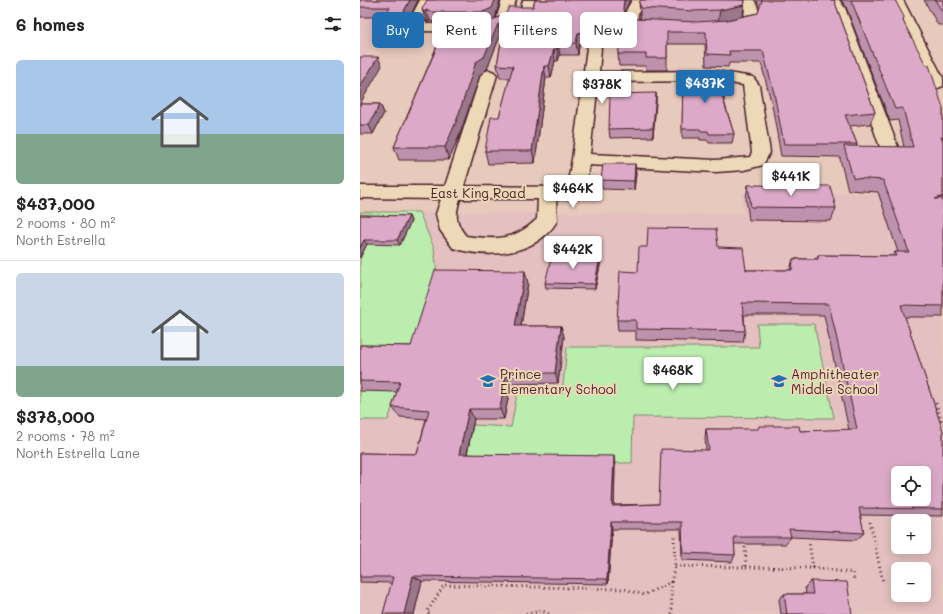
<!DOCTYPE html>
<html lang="en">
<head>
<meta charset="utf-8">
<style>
	:root { --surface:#fff; --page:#f6f6f6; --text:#222; --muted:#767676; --line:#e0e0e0; --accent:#1f6fb2 }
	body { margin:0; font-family:Mali,sans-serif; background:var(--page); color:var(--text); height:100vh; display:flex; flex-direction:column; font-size:15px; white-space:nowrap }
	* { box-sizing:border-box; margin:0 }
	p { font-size:13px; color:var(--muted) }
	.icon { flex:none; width:22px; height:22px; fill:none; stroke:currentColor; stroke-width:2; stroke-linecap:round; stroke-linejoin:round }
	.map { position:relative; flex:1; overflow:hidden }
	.side { display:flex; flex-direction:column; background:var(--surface); width:360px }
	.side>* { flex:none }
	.banner { position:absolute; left:12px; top:12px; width:380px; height:36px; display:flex; gap:8px }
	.tools { position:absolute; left:531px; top:466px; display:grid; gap:8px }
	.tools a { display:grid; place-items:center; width:40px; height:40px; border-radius:6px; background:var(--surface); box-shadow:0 2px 10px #0003; font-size:20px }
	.price { position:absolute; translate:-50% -34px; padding:0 9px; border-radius:4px; background:#fff; color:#222; font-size:13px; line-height:26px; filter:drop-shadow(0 1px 2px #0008) }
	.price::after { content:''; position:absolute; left:50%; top:24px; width:12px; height:9px; margin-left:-6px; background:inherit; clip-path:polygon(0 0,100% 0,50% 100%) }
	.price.current { background:var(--accent); color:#fff }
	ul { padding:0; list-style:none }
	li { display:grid; align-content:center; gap:8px; height:212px; padding:0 16px }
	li+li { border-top:1px solid var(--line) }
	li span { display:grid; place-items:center; height:124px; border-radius:6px; color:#555 }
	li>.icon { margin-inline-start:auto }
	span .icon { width:72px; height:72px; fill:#fffc; stroke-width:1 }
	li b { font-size:17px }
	h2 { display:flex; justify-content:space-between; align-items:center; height:48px; padding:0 16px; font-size:17px }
	.tag { padding:0 14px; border-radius:6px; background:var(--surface); box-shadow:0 2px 10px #0003; font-size:14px; line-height:36px }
	.tag.current { background:var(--accent); color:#fff }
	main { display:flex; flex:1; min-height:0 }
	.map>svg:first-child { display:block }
	.built { fill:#e4c0c0; fill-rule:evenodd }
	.green { fill:#baedae; stroke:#82866c }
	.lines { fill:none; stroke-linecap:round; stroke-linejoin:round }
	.minor-casing { stroke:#4a1f2b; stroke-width:3 }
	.path { stroke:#4a1f2b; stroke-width:3; stroke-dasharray:1 3.5; stroke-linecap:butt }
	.minor { fill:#edd8b7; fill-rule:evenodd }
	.wall { fill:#bd92ac; stroke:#4a1f2b }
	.shaded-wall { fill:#9a778c; stroke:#4a1f2b }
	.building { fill:#dcaac8; stroke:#4a1f2b; fill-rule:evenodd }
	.labels { text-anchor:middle; stroke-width:4; stroke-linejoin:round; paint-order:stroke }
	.street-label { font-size:13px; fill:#4a1f2b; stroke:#edd8b7 }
	.poi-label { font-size:13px; fill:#4a1f2b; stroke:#edd8b7; text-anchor:start }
</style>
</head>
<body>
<main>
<section class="side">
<h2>6 homes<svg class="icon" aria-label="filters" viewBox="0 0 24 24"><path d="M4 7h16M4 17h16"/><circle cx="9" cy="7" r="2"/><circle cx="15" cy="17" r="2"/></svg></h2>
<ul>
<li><span style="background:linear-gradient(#a9c7e8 60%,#7fa58c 0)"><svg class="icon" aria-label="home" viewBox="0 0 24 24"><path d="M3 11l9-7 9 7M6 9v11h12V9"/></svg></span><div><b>$437,000</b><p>2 rooms · 80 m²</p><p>North Estrella</p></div></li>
<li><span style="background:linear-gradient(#c9d6e8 75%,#7fa58c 0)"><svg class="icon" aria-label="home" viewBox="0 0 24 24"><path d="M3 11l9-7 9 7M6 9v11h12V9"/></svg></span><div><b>$378,000</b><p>2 rooms · 78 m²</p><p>North Estrella Lane</p></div></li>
</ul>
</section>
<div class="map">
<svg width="583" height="614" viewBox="0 0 583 614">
	<rect width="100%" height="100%" fill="#e8cabc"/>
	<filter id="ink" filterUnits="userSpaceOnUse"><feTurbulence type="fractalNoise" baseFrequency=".025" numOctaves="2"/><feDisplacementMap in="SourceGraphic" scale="8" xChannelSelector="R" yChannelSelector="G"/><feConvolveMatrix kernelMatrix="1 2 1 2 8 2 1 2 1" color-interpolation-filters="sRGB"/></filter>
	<g filter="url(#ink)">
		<g class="built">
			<polygon points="0,0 39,0 0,66"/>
			<path d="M381,193L583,194V614H0V212L383,214ZM538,473H564V499H538ZM538,521H564V547H538ZM538,569H564V595H538Z"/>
		</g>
		<g class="green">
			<polygon points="0,212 59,212 74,248 77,273 28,420 0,420"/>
			<polygon points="397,324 454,324 474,418 273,417 272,463 105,463 113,425 151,427 157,394 202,394 207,347 399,347"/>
		</g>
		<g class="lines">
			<defs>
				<g id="minor">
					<polygon points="60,0 74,0 63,20 67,24 126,24 136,20 142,0 156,0 147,25 128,32 59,31 49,21"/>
					<polygon points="163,0 177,0 173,11 163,11 161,8"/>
					<path d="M272,0H286C282,7 274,15 280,21L300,24L302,27L300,30L295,31L271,28C261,15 265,13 272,0Z"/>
					<path d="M380,0H394C409,22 385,35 365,30L363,27L365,24L376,23L384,19L385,7Z"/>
					<polygon points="465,0 479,0 485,8 538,147 535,151 529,152 523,151 520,147 471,8"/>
					<polygon points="529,0 543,0 583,78 583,86 578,88 573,86 570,83"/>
					<path d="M234,44L239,45L241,48L239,72L355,71L393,77L399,85L410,152L403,165L384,170L356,172L229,165L224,193L222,197L215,199H196L197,221C176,256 128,259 93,248L80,230L76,214L81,199L0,198V186H85L121,75L124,72L129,70L134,72L137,75L104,186L207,187L212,159L227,48L229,45ZM355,81L383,85L392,152L390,157L356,160L230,154L238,82ZM100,199H178L177,219C154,241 136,240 106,236C95,222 95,215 100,199Z"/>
				</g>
			</defs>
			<use href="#minor" class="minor-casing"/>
			<g class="path">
				<polyline points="576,403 583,425"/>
				<polyline points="510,522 523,582"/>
				<polyline points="315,566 386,567 385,547"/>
				<polyline points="386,567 453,568 449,542"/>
				<polyline points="453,568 493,573 494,582"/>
				<polyline points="311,582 315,566 314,536"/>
				<polyline points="69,614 67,612 84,585 265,589 284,595 311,582 312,614"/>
				<polyline points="166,614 182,611 189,614"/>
			</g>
			<use href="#minor" class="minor"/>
		</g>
		<g class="wall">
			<polygon points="0,0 58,0 50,17 64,33 59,42 17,44 13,33 23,17 0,17"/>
			<polygon points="140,0 135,18 173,7 175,0 270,0 264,12 265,13 275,19 281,19 280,14 279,2 385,0 383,16 398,13 399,9 397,0 474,0 515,112 510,124 490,126 497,144 496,147 544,147 538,120 530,121 486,7 481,0 535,0 543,21 583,108 583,317 545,317 583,431 583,516 500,515 504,533 496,540 431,537 426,544 374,544 375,555 372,562 322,560 321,529 252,529 248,584 62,581 54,614 23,614 32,583 0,582 0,453 57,454 66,419 40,417 32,407 37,392 0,391 0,345 51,346 168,283 161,326 201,326 204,337 198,383 151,384 144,419 114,419 107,454 255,465 254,505 299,504 346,450 345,438 346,429 440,431 489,430 464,315 384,315 385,331 383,342 276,340 276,331 258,331 257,320 278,272 358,247 386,270 430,270 433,259 456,259 458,255 533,256 535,252 538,252 518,192 488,190 480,159 480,157 421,156 412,105 401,63 369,63 368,67 346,66 345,44 307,44 307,70 286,70 286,66 259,66 258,54 261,43 240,44 234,43 219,45 218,55 200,55 198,61 195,61 191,78 186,78 175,163 128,164 125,151 139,117 150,78 140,78 137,65 142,37 140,36 127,69 120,75 100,134 89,160 39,160 34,147 87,22 74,22 70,21 68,22 65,20 62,9"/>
			<polygon points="564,0 583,0 583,25 578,25"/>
			<polygon points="323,74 365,93 364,101 374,134 372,143 349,143 347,140 340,140 340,138 322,138"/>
			<polygon points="296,93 296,102 293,137 250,138 249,129"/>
			<polygon points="0,104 20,104 24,113 13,134 0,134"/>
			<polygon points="275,164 276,174 274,190 242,189 241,180"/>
			<polygon points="388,185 476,208 471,221 389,220 386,198"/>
			<polygon points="0,215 49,216 51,221 40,245 7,244 0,258"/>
			<polygon points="241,261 235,289 186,288 185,283"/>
			<polygon points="451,581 492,614 421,614 419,599 424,594 446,594 445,587"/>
		</g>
		<g class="shaded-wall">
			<polygon points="50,0 58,0 48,21 44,11"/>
			<polygon points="135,0 140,0 135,19 126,22 123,12"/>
			<polygon points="264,0 270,0 264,13 263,9"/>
			<polygon points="384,5 383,17 358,22 360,10"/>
			<polygon points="66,10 70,21 68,22 64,12"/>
			<polygon points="60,22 64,33 59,42 55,32"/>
			<polygon points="138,24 140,36 127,69 120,75 100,134 89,160 85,147 116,62"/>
			<polygon points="233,31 234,43 219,45 218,55 216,43 218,33"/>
			<polygon points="198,43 200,55 198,61 197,49"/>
			<polygon points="194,49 195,61 191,78 189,66"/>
			<polygon points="18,57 22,66 0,104 0,87"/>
			<polygon points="184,66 186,78 175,163 172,151"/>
			<polygon points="296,93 296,102 293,137 293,128"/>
			<polygon points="20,104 24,113 13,134 9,125"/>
			<polygon points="275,164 276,174 274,190 274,181"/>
			<polygon points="583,196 583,207 575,199"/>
			<polygon points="49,216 51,221 40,245 37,240"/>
			<polygon points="4,240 7,244 0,258 0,248"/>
			<polygon points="240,256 241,261 235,289 235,284"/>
			<polygon points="165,271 168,283 159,337 155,326"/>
			<polygon points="201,326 204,337 198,383 195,373"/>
			<polygon points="146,373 151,384 144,419 140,409"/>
			<polygon points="109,409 114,419 105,462 99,454"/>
			<polygon points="254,456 255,465 254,513 252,506"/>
			<polygon points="251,522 252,529 248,584 247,579"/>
			<polygon points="53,576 62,581 54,614 44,614"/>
		</g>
		<g class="building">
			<polygon points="0,0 50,0 44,11 54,21 60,22 55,32 13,33 30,7 0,7"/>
			<polygon points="67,0 135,0 132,8 123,12 71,12 66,10 64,12 62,9"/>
			<polygon points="175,0 264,0 263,9 265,13 275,19 337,22 367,20 398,13 402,0 474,0 515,112 485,115 497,144 424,144 414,93 403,51 369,51 370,55 347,54 346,32 307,32 307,58 286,58 286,54 258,54 263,31 239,32 233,31 218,33 216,43 198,43 197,49 194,49 189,66 184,66 172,151 125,151 131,117 139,117 153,66 137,65 144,26 138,24 124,57 116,62 96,122 85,147 34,147 88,21 126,22 145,15 149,7 173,7"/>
			<polygon points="281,0 385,0 384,5 360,10 333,11 281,8 279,2"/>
			<path d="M491,0H535L544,17L543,21L566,65H569L583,108V137H581L583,142V196L575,199H583V306L541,305L583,431V509L499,508L504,533L429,529L431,537H374L375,555L323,553L322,522H251L247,579L53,576L44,614H23L33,577H0V453L57,454L69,410L32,407L40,382L0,381V345L51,346L75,270L165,271L155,326H201L195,373H146L140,409H109L99,454L254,456L252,506L299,504L301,449L349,450L346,429H398L399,426H439L440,431L497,429L469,304L382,303L385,331L276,329V320H257L260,271L278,272L279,247H287L288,228L356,229L358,247L383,248L386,270H432L433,259H458V255L537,256L535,252H549L523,180L493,178L484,146L553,147L543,108L535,109ZM538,473H564V499H538Z"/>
			<polygon points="575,0 583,0 583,13"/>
			<polygon points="0,57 18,57 0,87"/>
			<polygon points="323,74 362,75 365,93 361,93 374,134 349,134 348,131 341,131 340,129 322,129"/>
			<polygon points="296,93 293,128 249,129 250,94"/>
			<polygon points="0,104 20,104 9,125 0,125"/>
			<polygon points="243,164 275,164 274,181 241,180"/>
			<polygon points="388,185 470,186 476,208 391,207"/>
			<polygon points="0,215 49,216 37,240 4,240 0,248"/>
			<polygon points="192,255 240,256 235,284 185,283"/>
			<polygon points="451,581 487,582 492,614 427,614 424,594 453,594"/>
		</g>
	</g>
	<defs>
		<symbol id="school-bare" viewBox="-9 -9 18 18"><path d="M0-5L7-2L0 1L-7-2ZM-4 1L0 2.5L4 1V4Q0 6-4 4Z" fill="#1f6fb2" stroke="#edd8b7" stroke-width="2.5" paint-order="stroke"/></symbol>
	</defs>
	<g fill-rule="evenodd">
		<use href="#school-bare" x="117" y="370" width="22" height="22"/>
		<use href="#school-bare" x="408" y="370" width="22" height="22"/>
	</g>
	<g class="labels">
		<g class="street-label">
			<text x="118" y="198">East King Road</text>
		</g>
		<g class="poi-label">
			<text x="140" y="379">Prince<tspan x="140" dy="15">Elementary School</tspan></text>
			<text x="431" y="379">Amphitheater<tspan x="431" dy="15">Middle School</tspan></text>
		</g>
	</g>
</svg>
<div class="tools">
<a><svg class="icon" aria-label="locate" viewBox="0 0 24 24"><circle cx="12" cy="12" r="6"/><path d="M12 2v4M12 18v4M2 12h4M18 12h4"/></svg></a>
<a>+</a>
<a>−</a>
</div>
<b class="price current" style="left:345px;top:104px">$437K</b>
<b class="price" style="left:242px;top:105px">$378K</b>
<b class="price" style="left:431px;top:197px">$441K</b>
<b class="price" style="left:213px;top:209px">$464K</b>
<b class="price" style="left:213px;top:270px">$442K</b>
<b class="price" style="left:313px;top:391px">$468K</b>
<div class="banner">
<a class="tag current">Buy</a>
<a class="tag">Rent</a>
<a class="tag">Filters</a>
<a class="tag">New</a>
</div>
</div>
</main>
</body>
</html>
